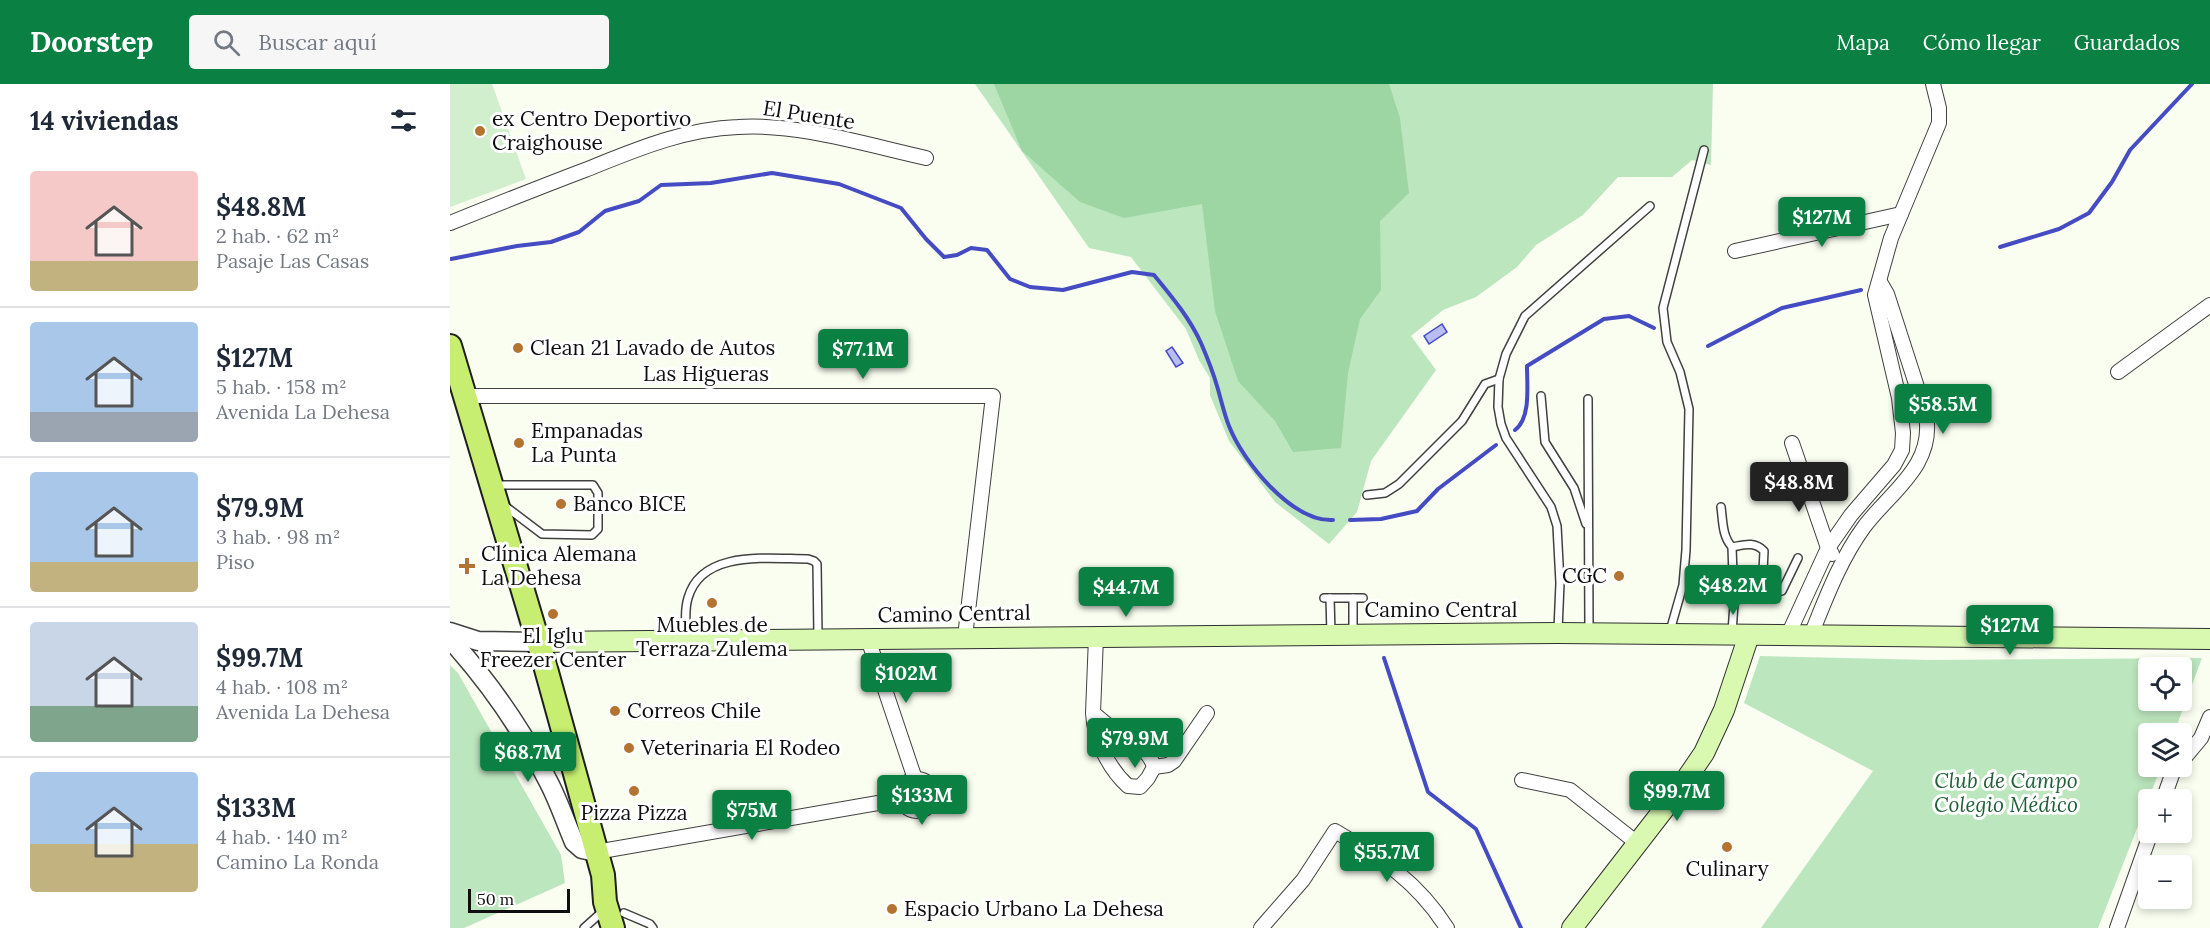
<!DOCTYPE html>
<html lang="es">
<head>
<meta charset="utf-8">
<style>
	:root { --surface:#fff; --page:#f6f6f7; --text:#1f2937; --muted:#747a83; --line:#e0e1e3; --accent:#0b8043 }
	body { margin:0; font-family:Lora,serif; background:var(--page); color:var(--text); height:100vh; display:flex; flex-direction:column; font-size:22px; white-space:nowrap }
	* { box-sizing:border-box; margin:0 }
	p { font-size:20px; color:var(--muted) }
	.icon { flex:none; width:33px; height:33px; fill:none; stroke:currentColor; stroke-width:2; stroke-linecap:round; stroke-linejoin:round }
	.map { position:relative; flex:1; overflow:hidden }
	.panel { display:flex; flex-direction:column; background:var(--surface); width:450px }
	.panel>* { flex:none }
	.controls { position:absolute; left:1688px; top:573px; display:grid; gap:12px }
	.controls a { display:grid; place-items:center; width:54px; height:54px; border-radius:6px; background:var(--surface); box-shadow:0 3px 9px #0003; font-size:30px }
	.scale { position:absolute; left:18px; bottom:15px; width:102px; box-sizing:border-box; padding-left:6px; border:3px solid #0e0e0e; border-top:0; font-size:16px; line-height:21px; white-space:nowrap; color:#0e0e0e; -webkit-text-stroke:4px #fff; paint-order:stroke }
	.price { position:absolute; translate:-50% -51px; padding:0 14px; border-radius:6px; background:var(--accent); color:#fff; font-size:20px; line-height:39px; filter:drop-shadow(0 2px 3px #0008) }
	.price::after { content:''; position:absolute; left:50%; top:36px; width:18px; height:14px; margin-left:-9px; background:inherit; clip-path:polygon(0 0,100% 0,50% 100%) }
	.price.current { background:#222; color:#fff }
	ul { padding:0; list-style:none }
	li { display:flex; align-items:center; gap:18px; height:150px; padding:0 30px }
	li+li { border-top:2px solid var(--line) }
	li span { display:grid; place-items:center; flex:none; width:168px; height:120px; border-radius:6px; color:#555 }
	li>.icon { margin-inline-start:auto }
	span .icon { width:72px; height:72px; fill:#fffc; stroke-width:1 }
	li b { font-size:26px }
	h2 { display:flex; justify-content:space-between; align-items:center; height:72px; padding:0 30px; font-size:26px }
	header { display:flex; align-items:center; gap:36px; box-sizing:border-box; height:84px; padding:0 30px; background:var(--accent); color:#fff }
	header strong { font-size:28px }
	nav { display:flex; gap:33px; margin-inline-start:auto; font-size:21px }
	.search { width:420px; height:54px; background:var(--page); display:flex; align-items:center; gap:15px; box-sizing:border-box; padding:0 21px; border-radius:6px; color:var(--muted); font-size:22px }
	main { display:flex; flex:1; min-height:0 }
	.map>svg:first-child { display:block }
	.green { fill:#bce6be; fill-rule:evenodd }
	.forest { fill:#9dd6a3 }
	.pitch { fill:#d1eecd }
	.water { fill:#b9bdf2; stroke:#454bc3; stroke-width:1.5 }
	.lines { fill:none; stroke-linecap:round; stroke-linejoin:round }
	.stream { stroke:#454bc3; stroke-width:4 }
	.service-casing { stroke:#414141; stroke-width:10 }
	.minor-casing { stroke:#414141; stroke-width:16 }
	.tertiary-casing { stroke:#414141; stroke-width:21 }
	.secondary-casing { stroke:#303030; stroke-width:22 }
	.primary-casing { stroke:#1f1f1f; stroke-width:26 }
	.service { stroke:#fff; stroke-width:7 }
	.minor { stroke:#fff; stroke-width:14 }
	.tertiary { stroke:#fff; stroke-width:18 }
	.secondary { stroke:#d9f9b1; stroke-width:20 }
	.primary { stroke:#c7ee70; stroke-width:22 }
	.poi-dot { fill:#b47330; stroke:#fff; stroke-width:2 }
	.labels { text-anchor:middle; stroke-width:6; stroke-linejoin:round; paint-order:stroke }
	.street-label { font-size:21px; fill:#0e0e0e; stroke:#fff }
	.poi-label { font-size:21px; fill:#0e0e0e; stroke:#fff; text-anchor:start }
	.park-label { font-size:21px; font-style:italic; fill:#236139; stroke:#fff }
</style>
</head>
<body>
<header>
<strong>Doorstep</strong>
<div class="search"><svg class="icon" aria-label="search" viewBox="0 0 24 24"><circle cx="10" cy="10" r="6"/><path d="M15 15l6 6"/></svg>Buscar aquí</div>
<nav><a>Mapa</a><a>Cómo llegar</a><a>Guardados</a></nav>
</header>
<main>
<section class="panel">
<h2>14 viviendas<svg class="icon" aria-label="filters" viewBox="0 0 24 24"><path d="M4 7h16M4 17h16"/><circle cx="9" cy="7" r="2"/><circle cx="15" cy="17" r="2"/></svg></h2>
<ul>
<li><span style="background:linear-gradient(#f6c9c9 75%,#c2b280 0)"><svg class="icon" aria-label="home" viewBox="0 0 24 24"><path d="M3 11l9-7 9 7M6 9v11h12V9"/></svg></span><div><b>$48.8M</b><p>2 hab. · 62 m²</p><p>Pasaje Las Casas</p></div></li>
<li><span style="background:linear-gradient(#a9c7e8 75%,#9aa5b1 0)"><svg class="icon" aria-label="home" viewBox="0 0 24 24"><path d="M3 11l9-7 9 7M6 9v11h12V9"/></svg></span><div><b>$127M</b><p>5 hab. · 158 m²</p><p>Avenida La Dehesa</p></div></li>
<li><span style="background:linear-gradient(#a9c7e8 75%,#c2b280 0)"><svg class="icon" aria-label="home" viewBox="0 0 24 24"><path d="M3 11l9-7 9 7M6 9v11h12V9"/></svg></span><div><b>$79.9M</b><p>3 hab. · 98 m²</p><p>Piso</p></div></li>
<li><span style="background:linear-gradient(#c9d6e8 70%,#7fa58c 0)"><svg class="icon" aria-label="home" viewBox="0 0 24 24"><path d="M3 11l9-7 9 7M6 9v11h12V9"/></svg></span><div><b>$99.7M</b><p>4 hab. · 108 m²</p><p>Avenida La Dehesa</p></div></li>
<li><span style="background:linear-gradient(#a9c7e8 60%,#c2b280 0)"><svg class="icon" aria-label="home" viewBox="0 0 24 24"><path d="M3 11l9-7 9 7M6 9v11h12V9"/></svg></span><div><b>$133M</b><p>4 hab. · 140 m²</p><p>Camino La Ronda</p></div></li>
</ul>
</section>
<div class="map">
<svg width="1760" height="844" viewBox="0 0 1760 844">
	<rect width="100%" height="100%" fill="#f9fef0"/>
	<g class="green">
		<polygon points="525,0 1263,0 1261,81 1242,76 1222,93 1168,93 1133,131 1086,161 1067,183 1026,213 993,226 961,252 986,286 921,377 907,428 879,460 825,418 779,357 760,311 760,294 749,276 736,245 681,173 639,164"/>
		<path d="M1310,572L1481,576L1752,574L1724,649L1698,650V682L1711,683L1648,844H1311L1423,687L1294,619ZM1698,584H1731V616H1698Z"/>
		<polygon points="0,581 8,589 111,771 115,799 14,844 0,844"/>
	</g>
	<polygon class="forest" points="544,0 939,0 950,34 959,109 930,137 931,206 910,235 898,289 891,364 843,368 825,337 788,297 765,227 752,120 674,134 630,118 572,67"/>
	<polygon class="pitch" points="0,0 42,0 76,95 0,123"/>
	<g class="water">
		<polygon points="992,240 997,248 979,260 974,252"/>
		<polygon points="722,263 733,279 726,283 716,267"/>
	</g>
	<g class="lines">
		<g class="stream">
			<polyline points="1550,163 1609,145 1639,129 1662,98 1680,66 1742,0"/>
			<path d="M1,175L67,162L101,158L129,148L155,127L189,117L211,101L261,99L322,89L389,100L451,124L476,155L494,173L507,171L521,164L537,166L560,195L580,203L613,206L682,188L704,191C722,213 739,233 751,259C757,273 763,288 767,302C771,315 774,330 779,342C793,378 842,438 883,436"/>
			<polyline points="1258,262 1332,224 1411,206"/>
			<path d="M1065,346C1081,334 1077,302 1077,282L1154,235L1179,232L1204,244"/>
			<polyline points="900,436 931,435 967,427 988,405 1046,361"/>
			<polyline points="934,574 978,708 1026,745 1071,844"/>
		</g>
		<defs>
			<g id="service">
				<polyline points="1091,312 1095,358 1124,404 1136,440"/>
				<polyline points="1138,315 1139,546"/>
				<polyline points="44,401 143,401 148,409 148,445 142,451 92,450 55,422"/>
				<polyline points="917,411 935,409 949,400 1012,337 1035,300 1049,295"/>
				<path d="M1271,423C1273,437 1272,452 1282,463L1284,520L1282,548"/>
				<path d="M1282,463C1294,461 1304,457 1314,467L1312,508H1284"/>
				<polyline points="1312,508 1332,507 1348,474"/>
				<polyline points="874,514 913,514"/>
				<polyline points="880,514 881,550"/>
				<polyline points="903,514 903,548"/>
				<polyline points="1108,546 1110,499 1107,442 1101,423 1056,354 1051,340 1048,323 1049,295 1056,270 1075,232 1200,122"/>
				<polyline points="1220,547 1233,501 1236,466 1239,325 1230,288 1217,258 1213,224 1254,66"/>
				<path d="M237,556C236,542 234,527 238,514C252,465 319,475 358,475L364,477L367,480L368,552"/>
				<polyline points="174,829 200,840 203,844"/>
				<polyline points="134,844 153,827"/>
			</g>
			<g id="minor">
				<path d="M0,139C45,121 90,103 135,86C185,66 233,45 288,43C347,39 417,61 476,74"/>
				<polyline points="1285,167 1451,130"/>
				<polyline points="1668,288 1760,221"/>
				<polyline points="14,312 543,312 515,553"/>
				<polyline points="1342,359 1378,464 1382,470"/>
				<polyline points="1338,551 1378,464 1401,431 1444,381 1452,366 1453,349 1449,314 1425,211 1441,154 1489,39 1489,24 1483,0"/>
				<path d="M1361,551C1376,514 1390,476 1414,443C1440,408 1485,382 1476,331L1437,210L1430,198"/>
				<polyline points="418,555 465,695"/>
				<path d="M643,629C652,636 660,644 670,651C684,661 699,665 704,683L698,694L690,703L678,702C659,685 644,655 643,629L646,553"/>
				<polyline points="1731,678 1751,654 1760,633"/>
				<polyline points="704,683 718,681 724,677 757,629"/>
				<circle cx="467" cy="711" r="16"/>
				<polyline points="1072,696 1120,706 1187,759"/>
				<polyline points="1713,716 1723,688 1728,682"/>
				<polyline points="146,768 451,715"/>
				<path d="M811,844L853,796L885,747C932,775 967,797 997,844"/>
				<polyline points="1667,844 1701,748"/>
			</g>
			<g id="tertiary">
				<polyline points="0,548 28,557 87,558"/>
				<path d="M0,555C38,597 71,644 97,695C108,715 115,737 124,758L132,765L146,768"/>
			</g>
			<g id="secondary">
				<polyline points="87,558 1108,549 1760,555"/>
				<polyline points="1122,844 1228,707 1254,669 1274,626 1299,551"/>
			</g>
			<polyline id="primary" points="0,262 93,574 153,791 155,818 163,844"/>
		</defs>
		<use href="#service" class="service-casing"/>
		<use href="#minor" class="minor-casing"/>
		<use href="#tertiary" class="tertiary-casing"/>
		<use href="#secondary" class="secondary-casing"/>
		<use href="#primary" class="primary-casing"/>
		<use href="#service" class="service"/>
		<use href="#minor" class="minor"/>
		<use href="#tertiary" class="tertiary"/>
		<use href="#secondary" class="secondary"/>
		<use href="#primary" class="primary"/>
	</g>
	<g class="poi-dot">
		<circle cx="30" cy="47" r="6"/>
		<circle cx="68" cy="264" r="6"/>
		<circle cx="69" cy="359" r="6"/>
		<circle cx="111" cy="420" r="6"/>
		<path d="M14 473h6v6h6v6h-6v6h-6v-6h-6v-6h6z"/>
		<circle cx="1169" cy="492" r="6"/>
		<circle cx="262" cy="519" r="6"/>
		<circle cx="103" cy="530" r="6"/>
		<circle cx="165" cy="627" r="6"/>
		<circle cx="179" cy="664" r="6"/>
		<circle cx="184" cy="707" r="6"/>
		<circle cx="1277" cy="763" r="6"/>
		<circle cx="442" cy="825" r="6"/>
	</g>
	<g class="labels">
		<g class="street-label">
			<text transform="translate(359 31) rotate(9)" y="7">El Puente</text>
			<text x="256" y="297">Las Higueras</text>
			<text x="991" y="533">Camino Central</text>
			<text transform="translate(504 530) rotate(-1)" y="7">Camino Central</text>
		</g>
		<g class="poi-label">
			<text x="42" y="42">ex Centro Deportivo<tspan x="42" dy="24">Craighouse</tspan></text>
			<text x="80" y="271">Clean 21 Lavado de Autos</text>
			<text x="81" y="354">Empanadas<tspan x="81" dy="24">La Punta</tspan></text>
			<text x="123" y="427">Banco BICE</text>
			<text x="31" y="477">Clínica Alemana<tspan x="31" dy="24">La Dehesa</tspan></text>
			<text x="1157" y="499" text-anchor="end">CGC</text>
			<text x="262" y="548" text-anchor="middle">Muebles de<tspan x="262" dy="24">Terraza Zulema</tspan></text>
			<text x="103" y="559" text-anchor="middle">El Iglu<tspan x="103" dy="24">Freezer Center</tspan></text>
			<text x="177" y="634">Correos Chile</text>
			<text x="191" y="671">Veterinaria El Rodeo</text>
			<text x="184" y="736" text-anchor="middle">Pizza Pizza</text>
			<text x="1277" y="792" text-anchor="middle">Culinary</text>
			<text x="454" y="832">Espacio Urbano La Dehesa</text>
		</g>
		<g class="park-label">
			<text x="1556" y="704">Club de Campo<tspan x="1556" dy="24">Colegio Médico</tspan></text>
		</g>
	</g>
</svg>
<div class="controls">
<a><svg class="icon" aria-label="locate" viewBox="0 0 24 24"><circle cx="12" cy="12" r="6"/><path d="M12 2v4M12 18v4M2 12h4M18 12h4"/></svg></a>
<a><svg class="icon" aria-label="layers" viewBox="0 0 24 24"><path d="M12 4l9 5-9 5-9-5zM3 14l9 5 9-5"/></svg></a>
<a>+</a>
<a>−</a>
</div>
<div class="scale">50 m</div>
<b class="price" style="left:1372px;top:164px">$127M</b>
<b class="price" style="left:413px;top:296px">$77.1M</b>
<b class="price" style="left:1493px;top:351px">$58.5M</b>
<b class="price current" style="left:1349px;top:429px">$48.8M</b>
<b class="price" style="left:1283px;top:532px">$48.2M</b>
<b class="price" style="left:676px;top:534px">$44.7M</b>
<b class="price" style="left:1560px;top:572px">$127M</b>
<b class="price" style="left:456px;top:620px">$102M</b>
<b class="price" style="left:685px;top:685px">$79.9M</b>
<b class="price" style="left:78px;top:699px">$68.7M</b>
<b class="price" style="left:1227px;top:738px">$99.7M</b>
<b class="price" style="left:472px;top:742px">$133M</b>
<b class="price" style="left:302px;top:757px">$75M</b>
<b class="price" style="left:937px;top:799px">$55.7M</b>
</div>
</main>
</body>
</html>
